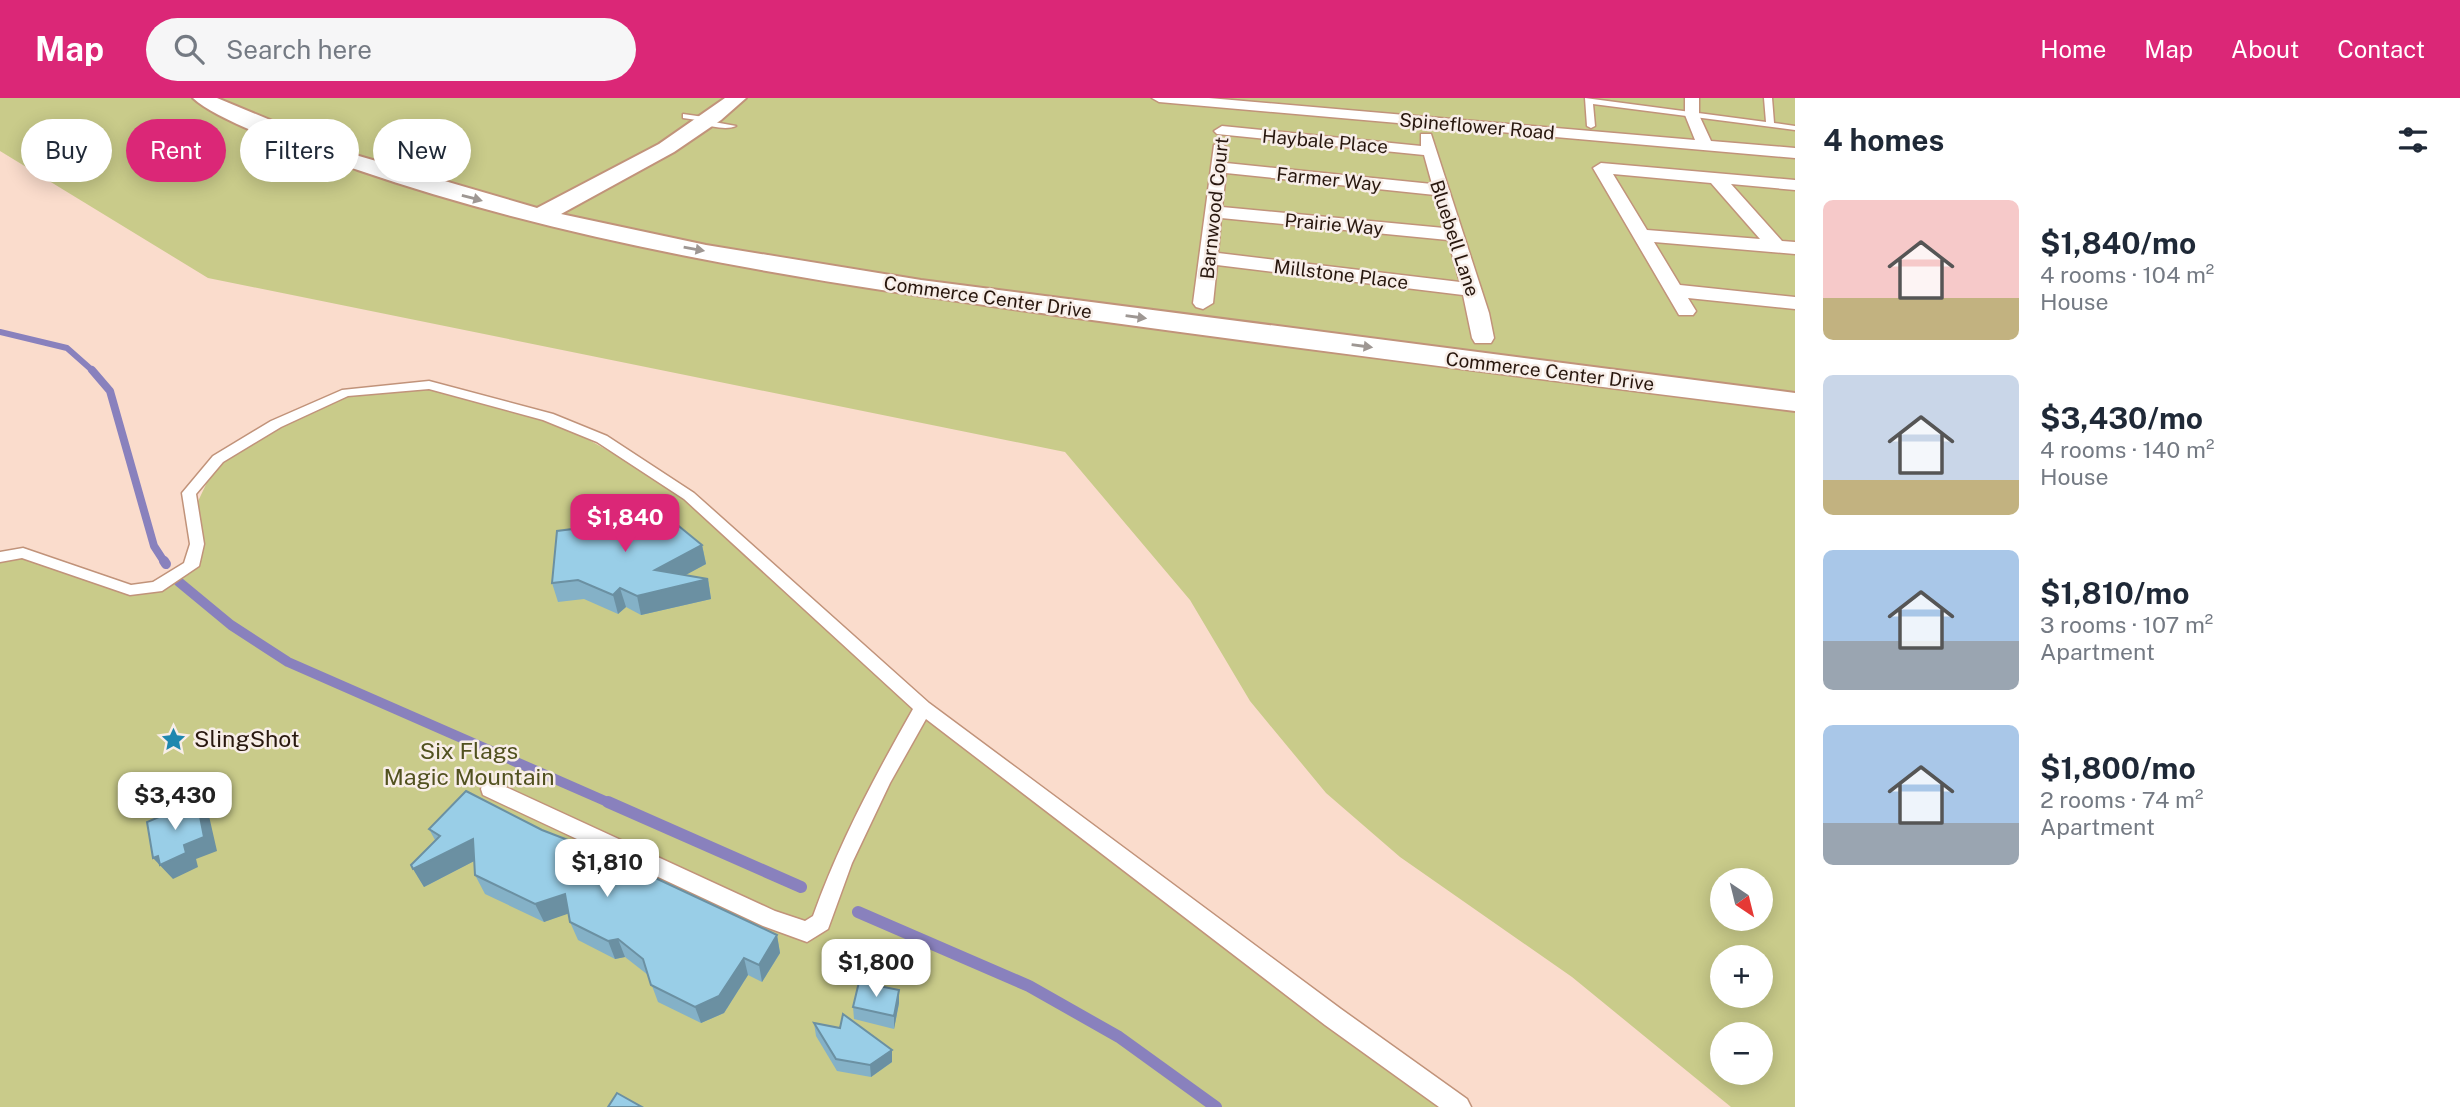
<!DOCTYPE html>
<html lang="en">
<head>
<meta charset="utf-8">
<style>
	:root { --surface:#fff; --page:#f6f6f7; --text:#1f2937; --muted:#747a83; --accent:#db2777 }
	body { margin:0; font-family:"Public Sans",sans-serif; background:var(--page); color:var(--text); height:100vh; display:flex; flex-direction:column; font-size:26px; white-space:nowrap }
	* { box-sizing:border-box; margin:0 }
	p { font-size:23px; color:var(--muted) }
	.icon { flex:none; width:38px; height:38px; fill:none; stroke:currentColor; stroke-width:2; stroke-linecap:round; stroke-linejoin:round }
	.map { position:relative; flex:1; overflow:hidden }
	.sheet { display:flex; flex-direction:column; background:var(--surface); width:665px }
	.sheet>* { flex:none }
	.top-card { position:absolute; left:21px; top:21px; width:665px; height:63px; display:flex; gap:14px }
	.needle { width:46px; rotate:145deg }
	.tools { position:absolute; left:1710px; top:770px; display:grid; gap:14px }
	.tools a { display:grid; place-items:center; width:63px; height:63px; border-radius:50%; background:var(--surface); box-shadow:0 4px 18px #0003; font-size:35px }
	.price { position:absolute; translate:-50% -60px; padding:0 16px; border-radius:14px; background:#fff; color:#222; font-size:23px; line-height:46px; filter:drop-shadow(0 2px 4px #0008) }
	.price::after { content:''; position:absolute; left:50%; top:42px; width:21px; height:16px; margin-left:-10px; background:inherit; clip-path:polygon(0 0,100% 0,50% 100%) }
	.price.selected { background:var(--accent); color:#fff }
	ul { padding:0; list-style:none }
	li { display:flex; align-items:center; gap:21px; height:175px; padding:0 28px }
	li span { display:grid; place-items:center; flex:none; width:196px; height:140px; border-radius:10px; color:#555 }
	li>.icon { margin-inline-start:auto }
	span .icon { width:84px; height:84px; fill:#fffc; stroke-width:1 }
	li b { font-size:30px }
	h2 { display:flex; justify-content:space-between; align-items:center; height:84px; padding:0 28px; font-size:30px }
	.chip { padding:0 24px; border-radius:32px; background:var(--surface); box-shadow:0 4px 18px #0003; font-size:24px; line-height:63px }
	.chip.selected { background:var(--accent); color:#fff }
	header { display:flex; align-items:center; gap:42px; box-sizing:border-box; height:98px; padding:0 35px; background:var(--accent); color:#fff }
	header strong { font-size:33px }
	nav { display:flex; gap:38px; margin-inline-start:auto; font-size:24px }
	.search { width:490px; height:63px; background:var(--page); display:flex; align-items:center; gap:18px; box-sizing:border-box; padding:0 24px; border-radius:38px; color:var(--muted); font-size:26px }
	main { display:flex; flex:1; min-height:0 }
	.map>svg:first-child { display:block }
	.green { fill:#c9cb8a; fill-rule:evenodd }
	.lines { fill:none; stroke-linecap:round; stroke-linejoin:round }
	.stream-far3 { stroke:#8981bd; stroke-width:6 }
	.stream-far2 { stroke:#8981bd; stroke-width:8 }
	.stream-far1 { stroke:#8981bd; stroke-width:10 }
	.stream { stroke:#8981bd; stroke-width:12 }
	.lane-casing { stroke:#c1937a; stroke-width:3 }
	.street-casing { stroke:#c1937a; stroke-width:3 }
	.secondary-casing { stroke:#c1937a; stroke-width:4 }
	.lane { fill:#fff; fill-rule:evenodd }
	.street { fill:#fff; fill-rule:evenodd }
	.secondary { fill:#fff; fill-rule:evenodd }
	.wall { fill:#84b1c7 }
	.shaded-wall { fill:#6b90a2 }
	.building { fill:#99cee7; stroke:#6b90a2; stroke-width:2 }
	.oneway { fill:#9e9793 }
	.labels { text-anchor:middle; stroke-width:5; stroke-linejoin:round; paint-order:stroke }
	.far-street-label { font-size:19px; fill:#28170e; stroke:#f8eee8 }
	.poi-label { font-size:23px; fill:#28170e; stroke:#f8eee8; text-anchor:start }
	.park-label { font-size:23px; fill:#51511f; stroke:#f8eee8 }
</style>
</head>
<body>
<header>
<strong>Map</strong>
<div class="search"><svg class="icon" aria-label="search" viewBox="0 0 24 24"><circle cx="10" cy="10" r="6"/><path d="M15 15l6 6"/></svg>Search here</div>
<nav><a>Home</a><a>Map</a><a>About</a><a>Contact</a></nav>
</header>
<main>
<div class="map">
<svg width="1795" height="1009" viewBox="0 0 1795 1009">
	<rect width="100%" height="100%" fill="#fadccc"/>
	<g class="green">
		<path d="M0,0H1795V1009H1731L1572,879L1400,759L1326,695L1250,603L1190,502L1065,354L208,180L0,53ZM1722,782H1760V821H1722ZM1722,859H1760V898H1722ZM1722,936H1760V975H1722Z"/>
		<polygon points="429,287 548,319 689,398 923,610 1459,1009 0,1009 0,459 23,455 130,492 191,467 192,416 218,361 346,295"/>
	</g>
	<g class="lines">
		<polyline class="stream-far3" points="0,234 67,250 93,273"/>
		<polyline class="stream-far2" points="92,272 110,293 154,448 165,465"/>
		<g class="stream-far1">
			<polyline points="164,463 166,466"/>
			<polyline points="179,484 231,527 288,564 612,706"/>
		</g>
		<g class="stream">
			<polyline points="608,704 801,789"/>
			<polyline points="858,814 1029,888 1119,939 1216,1009"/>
		</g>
		<defs>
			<g id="lane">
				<polygon points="1585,0 1766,24 1764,0 1772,0 1774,25 1795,28 1795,32 1593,6 1595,28 1591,30 1587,28"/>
				<path d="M683,16L711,20L714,24L736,28C728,32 710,29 702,25L704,23L683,20Z"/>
				<path d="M429,283L553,316L607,338L694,395L929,605L1341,911L1467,1001L1471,1009H1439L1325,927L926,621L890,685L852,765L828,831L807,844L763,828L483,697L481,691L483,685L490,683L497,685L775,813L805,823L813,818C839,745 875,678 913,611L684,401L597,344L543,322L429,291L348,298L281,329L223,364L196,396L204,446L199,468L162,493L130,497L22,460L0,464V454L23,450L131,487L153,484L184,465L190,446L182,395L213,358L271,323L342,292Z"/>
			</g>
			<g id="street">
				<polygon points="1152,0 1209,0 1695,42 1685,17 1685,0 1699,0 1699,17 1711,43 1795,50 1795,60 1159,4"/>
				<path d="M1222,28L1421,48V36H1431L1489,215L1494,240L1491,245H1475L1472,240L1463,197L1217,167L1213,205L1203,211L1196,209L1193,205L1214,47L1220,45L1228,50L1226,65L1432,86L1424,57L1217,36L1214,33ZM1226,75L1435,97L1444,130L1222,109ZM1221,120L1448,142L1460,184L1218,155Z"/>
				<path d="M1601,65L1795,82V92L1731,86L1782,143L1795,144V156L1654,144L1680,187L1795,199V211L1688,200L1696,213L1693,217H1679L1593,70ZM1613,76L1711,85L1760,141L1647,132Z"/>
			</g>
			<path id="secondary" d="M193,0H217L352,56L537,110L659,46L725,0H746L721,22L674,54L561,116L706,147L921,182L1795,295V313C1560,284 1326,254 1092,222C845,188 594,153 358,72C319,58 221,26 193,0Z"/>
		</defs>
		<use href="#lane" class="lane-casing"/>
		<use href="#street" class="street-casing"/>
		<use href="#secondary" class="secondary-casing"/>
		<use href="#lane" class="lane"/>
		<use href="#street" class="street"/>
		<use href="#secondary" class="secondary"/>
	</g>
	<g class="wall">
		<polygon points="702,447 706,466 685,477 708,481 711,501 641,517 626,509 618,516 584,501 558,504 552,485"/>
		<polygon points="429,731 542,732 777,837 780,855 762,884 748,877 724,915 701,925 658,904 648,877 625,859 615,861 578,842 570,824 568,815 544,824 485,796 475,777 474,763 424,789 411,767 435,742"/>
		<polygon points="899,905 894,931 854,921 853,909"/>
		<polygon points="814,925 892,964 871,979 837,973 816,938"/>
	</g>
	<g class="shaded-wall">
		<polygon points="702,447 706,466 660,491 655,472"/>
		<polygon points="708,481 711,501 641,517 637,498"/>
		<polygon points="620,490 626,509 618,516 613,497"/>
		<polygon points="197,703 209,718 217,753 196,761 198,769 173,781 153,760 184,747"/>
		<polygon points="473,741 482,759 424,789 413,771"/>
		<polygon points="565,796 573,814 544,824 535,806"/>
		<polygon points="777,837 780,855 762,884 759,867"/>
		<polygon points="618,841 625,859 615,861 608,843"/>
		<polygon points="744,860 748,877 724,915 701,925 695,909"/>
		<polygon points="899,892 899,905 894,931 894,918"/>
		<polygon points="892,952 892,964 871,979 870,967"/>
	</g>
	<g class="building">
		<polygon points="653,407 702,447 655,472 708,481 637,498 620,490 613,497 578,482 552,485 557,433 613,426"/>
		<polygon points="466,693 542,732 604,756 777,837 759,867 744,860 719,898 695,909 651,887 643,861 618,841 608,843 570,824 565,796 535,806 475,777 473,741 413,771 411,767 440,738 429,731"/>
		<polygon points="197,703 204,739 184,747 186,755 160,767 158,758 153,760 147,724"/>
		<polygon points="859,884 899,892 894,918 853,909"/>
		<polygon points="843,916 892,952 870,967 836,961 814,925 840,930"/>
		<polygon points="617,995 642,1009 608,1009"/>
	</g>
	<defs><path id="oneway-solid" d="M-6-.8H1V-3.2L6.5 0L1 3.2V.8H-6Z" transform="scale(1.75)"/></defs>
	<g class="oneway">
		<use href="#oneway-solid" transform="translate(472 100) rotate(15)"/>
		<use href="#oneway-solid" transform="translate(694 151) rotate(10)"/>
		<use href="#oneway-solid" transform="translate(1136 219) rotate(8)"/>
		<use href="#oneway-solid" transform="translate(1362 248) rotate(8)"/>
	</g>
	<defs>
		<symbol id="sight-bare" viewBox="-9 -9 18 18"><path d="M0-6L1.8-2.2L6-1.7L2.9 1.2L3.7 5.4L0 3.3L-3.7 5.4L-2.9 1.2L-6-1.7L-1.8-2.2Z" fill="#1e87af" stroke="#f8eee8" stroke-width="2.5" paint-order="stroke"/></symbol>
	</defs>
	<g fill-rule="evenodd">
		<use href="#sight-bare" x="156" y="624" width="35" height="35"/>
	</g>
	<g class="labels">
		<g class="far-street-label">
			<text transform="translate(1477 28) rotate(5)" y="7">Spineflower Road</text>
			<text transform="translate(1325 43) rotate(5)" y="7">Haybale Place</text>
			<text transform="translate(1329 81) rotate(6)" y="7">Farmer Way</text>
			<text transform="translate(1214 110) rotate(-84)" y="7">Barnwood Court</text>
			<text transform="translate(1334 126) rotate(5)" y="7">Prairie Way</text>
			<text transform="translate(1455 140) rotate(72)" y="7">Bluebell Lane</text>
			<text transform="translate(1341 176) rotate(7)" y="7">Millstone Place</text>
			<text transform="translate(988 199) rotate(8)" y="7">Commerce Center Drive</text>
			<text transform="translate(1550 273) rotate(7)" y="7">Commerce Center Drive</text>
		</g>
		<g class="poi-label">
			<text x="194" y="649">SlingShot</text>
		</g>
		<g class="park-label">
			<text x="469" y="661">Six Flags<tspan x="469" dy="26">Magic Mountain</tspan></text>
		</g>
	</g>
</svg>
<div class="tools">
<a><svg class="needle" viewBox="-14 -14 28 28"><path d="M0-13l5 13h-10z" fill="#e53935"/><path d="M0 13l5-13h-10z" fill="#747a83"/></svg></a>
<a>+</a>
<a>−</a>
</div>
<b class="price selected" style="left:625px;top:456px">$1,840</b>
<b class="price" style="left:175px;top:734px">$3,430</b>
<b class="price" style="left:607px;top:801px">$1,810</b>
<b class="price" style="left:876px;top:901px">$1,800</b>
<div class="top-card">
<a class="chip">Buy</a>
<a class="chip selected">Rent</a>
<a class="chip">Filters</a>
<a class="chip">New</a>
</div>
</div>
<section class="sheet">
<h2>4 homes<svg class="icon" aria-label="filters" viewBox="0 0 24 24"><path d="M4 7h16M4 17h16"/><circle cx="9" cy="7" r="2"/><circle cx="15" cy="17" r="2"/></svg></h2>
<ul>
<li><span style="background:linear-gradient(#f6c9c9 70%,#c2b280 0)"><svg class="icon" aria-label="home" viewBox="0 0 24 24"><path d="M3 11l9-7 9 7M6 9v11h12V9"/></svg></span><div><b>$1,840/mo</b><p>4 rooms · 104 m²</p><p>House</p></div></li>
<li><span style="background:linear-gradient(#c9d6e8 75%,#c2b280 0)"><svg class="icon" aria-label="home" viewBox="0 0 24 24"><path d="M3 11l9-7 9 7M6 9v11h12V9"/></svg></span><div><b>$3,430/mo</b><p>4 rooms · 140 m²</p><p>House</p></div></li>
<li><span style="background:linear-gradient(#a9c7e8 65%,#9aa5b1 0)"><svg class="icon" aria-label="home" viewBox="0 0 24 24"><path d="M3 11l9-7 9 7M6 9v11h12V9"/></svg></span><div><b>$1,810/mo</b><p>3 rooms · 107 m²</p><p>Apartment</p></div></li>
<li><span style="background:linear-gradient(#a9c7e8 70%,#9aa5b1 0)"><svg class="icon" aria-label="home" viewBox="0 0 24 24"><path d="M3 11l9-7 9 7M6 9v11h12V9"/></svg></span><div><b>$1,800/mo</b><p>2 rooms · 74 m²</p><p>Apartment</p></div></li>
</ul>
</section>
</main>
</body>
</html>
